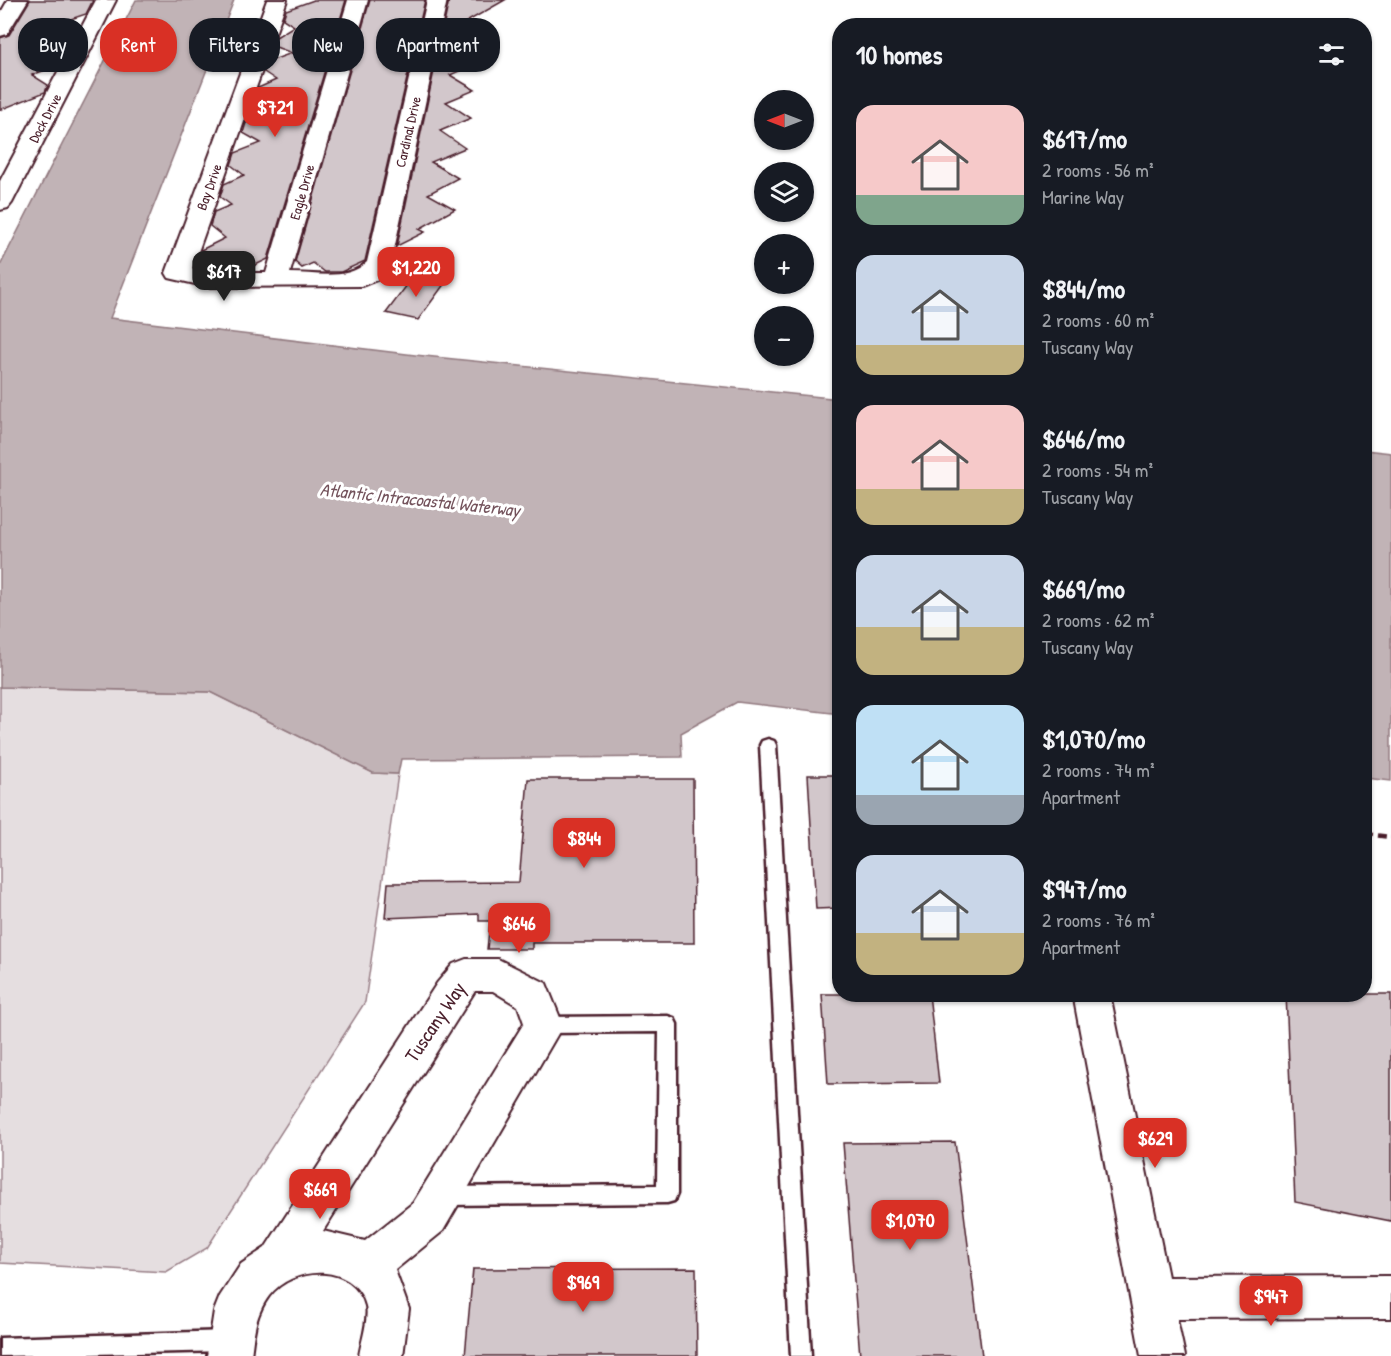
<!DOCTYPE html>
<html lang="en">
<head>
<meta charset="utf-8">
<style>
	:root { --surface:#171b24; --page:#20242c; --text:#f1f3f6; --muted:#9ea1a6; --accent:#d93025 }
	body { margin:0; font-family:"Patrick Hand",sans-serif; background:var(--page); color:var(--text); height:100vh; display:flex; flex-direction:column; font-size:22px; white-space:nowrap }
	* { box-sizing:border-box; margin:0 }
	p { font-size:20px; color:var(--muted) }
	.icon { flex:none; width:33px; height:33px; fill:none; stroke:currentColor; stroke-width:2; stroke-linecap:round; stroke-linejoin:round }
	.map { position:relative; flex:1; overflow:hidden }
	.sheet { position:absolute; left:832px; top:18px; width:540px; height:984px; display:flex; flex-direction:column; background:var(--surface); border-radius:24px; box-shadow:0 2px 4px #0004 }
	.sheet>* { flex:none }
	.hud { position:absolute; left:18px; top:18px; width:570px; height:54px; display:flex; gap:12px }
	.needle { width:39px; rotate:270deg }
	.buttons { position:absolute; left:754px; top:90px; display:grid; gap:12px }
	.buttons a { display:grid; place-items:center; width:60px; height:60px; border-radius:50%; background:var(--surface); box-shadow:0 2px 4px #0004; font-size:30px }
	.price { position:absolute; translate:-50% -51px; padding:0 14px; border-radius:12px; background:var(--accent); color:#fff; font-size:20px; line-height:39px; filter:drop-shadow(0 2px 3px #0008) }
	.price::after { content:''; position:absolute; left:50%; top:36px; width:18px; height:14px; margin-left:-9px; background:inherit; clip-path:polygon(0 0,100% 0,50% 100%) }
	.price.on { background:#222; color:#fff }
	ul { padding:0; list-style:none }
	li { display:flex; align-items:center; gap:18px; height:150px; padding:0 24px }
	li span { display:grid; place-items:center; flex:none; width:168px; height:120px; border-radius:18px; color:#555 }
	li>.icon { margin-inline-start:auto }
	span .icon { width:72px; height:72px; fill:#fffc; stroke-width:1 }
	li b { font-size:26px }
	h2 { display:flex; justify-content:space-between; align-items:center; height:72px; padding:0 24px; font-size:26px }
	.pill { padding:0 21px; border-radius:24px; background:var(--surface); box-shadow:0 2px 4px #0004; font-size:21px; line-height:54px }
	.pill.on { background:var(--accent); color:#fff }
	.map>svg:first-child { display:block }
	.green { fill:#e5dee0; stroke:#987e86; stroke-width:1.5 }
	.water { fill:#c1b3b6; stroke:#91787e; stroke-width:1.5 }
	.building { fill:#d2c7cb; stroke:#4a1f2b; stroke-width:1.5 }
	.lines { fill:none; stroke-linecap:round; stroke-linejoin:round }
	.lane-casing { stroke:#4a1f2b; stroke-width:5 }
	.street-casing { stroke:#4a1f2b; stroke-width:4 }
	.path { stroke:#4a1f2b; stroke-width:4.5; stroke-dasharray:8 5; stroke-linecap:butt }
	.lane { fill:#fff; fill-rule:evenodd }
	.street { fill:#fff; fill-rule:evenodd }
	.labels { text-anchor:middle; stroke-width:6; stroke-linejoin:round; paint-order:stroke }
	.far-street-label { font-size:14px; fill:#4a1f2b; stroke:#fff }
	.water-label { font-size:18px; font-style:italic; fill:#74535c; stroke:#fff }
	.near-street-label { font-size:20px; fill:#4a1f2b; stroke:#fff }
</style>
</head>
<body>
<div class="map">
<svg width="1391" height="1356" viewBox="0 0 1391 1356">
	<rect width="100%" height="100%" fill="#fff"/>
	<filter id="ink" filterUnits="userSpaceOnUse"><feTurbulence type="fractalNoise" baseFrequency=".0167" numOctaves="2"/><feDisplacementMap in="SourceGraphic" scale="12" xChannelSelector="R" yChannelSelector="G"/><feConvolveMatrix kernelMatrix="1 2 1 2 8 2 1 2 1" color-interpolation-filters="sRGB"/></filter>
	<g filter="url(#ink)">
		<polygon class="green" points="0,687 210,692 373,773 398,774 365,1002 207,1248 166,1272 0,1263"/>
		<g class="water">
			<polygon points="136,0 234,0 110,318 415,355 840,399 840,714 737,702 681,733 682,757 401,759 398,774 373,773 210,692 0,687 0,266"/>
			<polygon points="1365,450 1391,453 1391,781 1365,778"/>
		</g>
		<g class="building">
			<polygon points="30,0 93,0 86,14 59,23 76,34 73,38 53,46 64,55 59,65 32,75 48,85 45,92 0,110 0,38 9,35"/>
			<polygon points="314,0 346,0 268,259 243,271 229,271 201,250 225,238 210,226 214,212 231,205 220,197 224,184 244,175 231,165 235,153 261,143 243,133 246,123 272,110 254,99 258,88 276,80 264,72 267,62 292,53 273,46 276,37 294,26 283,19 286,10"/>
			<polygon points="370,0 425,0 365,261 341,272 325,272 313,263 302,268 295,262"/>
			<polygon points="449,0 505,0 461,25 483,37 457,48 480,62 450,75 475,90 446,102 471,118 440,131 465,148 431,162 458,178 428,194 455,209 419,229 425,232 397,246"/>
			<polygon points="413,277 445,283 418,320 386,313"/>
			<polygon points="808,775 840,775 840,908 816,909"/>
			<polygon points="528,779 693,779 694,943 532,943 532,949 487,949 490,921 479,921 479,914 385,918 388,883 519,882"/>
			<polygon points="822,994 929,994 939,1083 828,1084"/>
			<polygon points="1286,994 1391,994 1391,1221 1295,1202"/>
			<polygon points="955,1142 982,1356 860,1356 843,1143"/>
			<polygon points="696,1268 697,1356 465,1356 473,1269"/>
		</g>
		<g class="lines">
			<defs>
				<g id="lane">
					<polygon points="768,739 774,741 776,745 811,1356 791,1356 760,745 762,741"/>
					<polygon points="668,1016 674,1018 677,1024 677,1194 674,1201 667,1203 444,1205 437,1203 434,1196 437,1189 444,1187 657,1185 659,1032 544,1033 538,1031 535,1025 538,1019 544,1017"/>
					<polygon points="228,1331 235,1334 238,1341 235,1348 228,1351 0,1356 0,1338"/>
				</g>
				<g id="street">
					<polygon points="8,0 28,0 7,34 0,36 0,14"/>
					<polygon points="96,0 116,0 12,203 8,208 0,210 0,181"/>
					<path d="M267,0H287L192,269L208,273H266L348,0H368L290,273C316,273 348,281 367,262L427,0H447L391,264L377,280L362,286L208,287L169,278L166,273Z"/>
					<path d="M466,959H498L546,983L563,1025L443,1231L395,1270L409,1309L403,1356H359C361,1342 369,1320 366,1306C355,1263 294,1264 269,1296C255,1315 254,1333 251,1356H207L214,1311L220,1296L241,1264L265,1248L437,983L453,964ZM475,991H493L518,1006L524,1023L413,1203L365,1241L323,1231Z"/>
					<polygon points="1073,994 1110,994 1168,1277 1391,1276 1391,1318 1177,1319 1185,1356 1141,1356"/>
				</g>
			</defs>
			<use href="#lane" class="lane-casing"/>
			<use href="#street" class="street-casing"/>
			<polyline class="path" points="1365,834 1391,837"/>
			<use href="#lane" class="lane"/>
			<use href="#street" class="street"/>
		</g>
	</g>
	<g class="labels">
		<g class="far-street-label">
			<text transform="translate(45 118) rotate(-62)" y="5">Dock Drive</text>
			<text transform="translate(408 132) rotate(-77)" y="5">Cardinal Drive</text>
			<text transform="translate(209 187) rotate(-70)" y="5">Bay Drive</text>
			<text transform="translate(302 192) rotate(-74)" y="5">Eagle Drive</text>
		</g>
		<g class="water-label">
			<text transform="translate(420 500) rotate(6)" y="6">Atlantic Intracoastal Waterway</text>
		</g>
		<g class="near-street-label">
			<text transform="translate(435 1022) rotate(-56)" y="7">Tuscany Way</text>
		</g>
	</g>
</svg>
<div class="buttons">
<a><svg class="needle" viewBox="-14 -14 28 28"><path d="M0-13l5 13h-10z" fill="#e53935"/><path d="M0 13l5-13h-10z" fill="#9ea1a6"/></svg></a>
<a><svg class="icon" aria-label="layers" viewBox="0 0 24 24"><path d="M12 4l9 5-9 5-9-5zM3 14l9 5 9-5"/></svg></a>
<a>+</a>
<a>−</a>
</div>
<b class="price" style="left:275px;top:138px">$721</b>
<b class="price" style="left:416px;top:298px">$1,220</b>
<b class="price on" style="left:224px;top:302px">$617</b>
<b class="price" style="left:584px;top:869px">$844</b>
<b class="price" style="left:519px;top:954px">$646</b>
<b class="price" style="left:1155px;top:1169px">$629</b>
<b class="price" style="left:320px;top:1220px">$669</b>
<b class="price" style="left:910px;top:1251px">$1,070</b>
<b class="price" style="left:583px;top:1313px">$969</b>
<b class="price" style="left:1271px;top:1327px">$947</b>
<div class="hud">
<a class="pill">Buy</a>
<a class="pill on">Rent</a>
<a class="pill">Filters</a>
<a class="pill">New</a>
<a class="pill">Apartment</a>
</div>
<section class="sheet">
<h2>10 homes<svg class="icon" aria-label="filters" viewBox="0 0 24 24"><path d="M4 7h16M4 17h16"/><circle cx="9" cy="7" r="2"/><circle cx="15" cy="17" r="2"/></svg></h2>
<ul>
<li><span style="background:linear-gradient(#f6c9c9 75%,#7fa58c 0)"><svg class="icon" aria-label="home" viewBox="0 0 24 24"><path d="M3 11l9-7 9 7M6 9v11h12V9"/></svg></span><div><b>$617/mo</b><p>2 rooms · 56 m²</p><p>Marine Way</p></div></li>
<li><span style="background:linear-gradient(#c9d6e8 75%,#c2b280 0)"><svg class="icon" aria-label="home" viewBox="0 0 24 24"><path d="M3 11l9-7 9 7M6 9v11h12V9"/></svg></span><div><b>$844/mo</b><p>2 rooms · 60 m²</p><p>Tuscany Way</p></div></li>
<li><span style="background:linear-gradient(#f6c9c9 70%,#c2b280 0)"><svg class="icon" aria-label="home" viewBox="0 0 24 24"><path d="M3 11l9-7 9 7M6 9v11h12V9"/></svg></span><div><b>$646/mo</b><p>2 rooms · 54 m²</p><p>Tuscany Way</p></div></li>
<li><span style="background:linear-gradient(#c9d6e8 60%,#c2b280 0)"><svg class="icon" aria-label="home" viewBox="0 0 24 24"><path d="M3 11l9-7 9 7M6 9v11h12V9"/></svg></span><div><b>$669/mo</b><p>2 rooms · 62 m²</p><p>Tuscany Way</p></div></li>
<li><span style="background:linear-gradient(#bfe0f5 75%,#9aa5b1 0)"><svg class="icon" aria-label="home" viewBox="0 0 24 24"><path d="M3 11l9-7 9 7M6 9v11h12V9"/></svg></span><div><b>$1,070/mo</b><p>2 rooms · 74 m²</p><p>Apartment</p></div></li>
<li><span style="background:linear-gradient(#c9d6e8 65%,#c2b280 0)"><svg class="icon" aria-label="home" viewBox="0 0 24 24"><path d="M3 11l9-7 9 7M6 9v11h12V9"/></svg></span><div><b>$947/mo</b><p>2 rooms · 76 m²</p><p>Apartment</p></div></li>
</ul>
</section>
</div>
</body>
</html>
